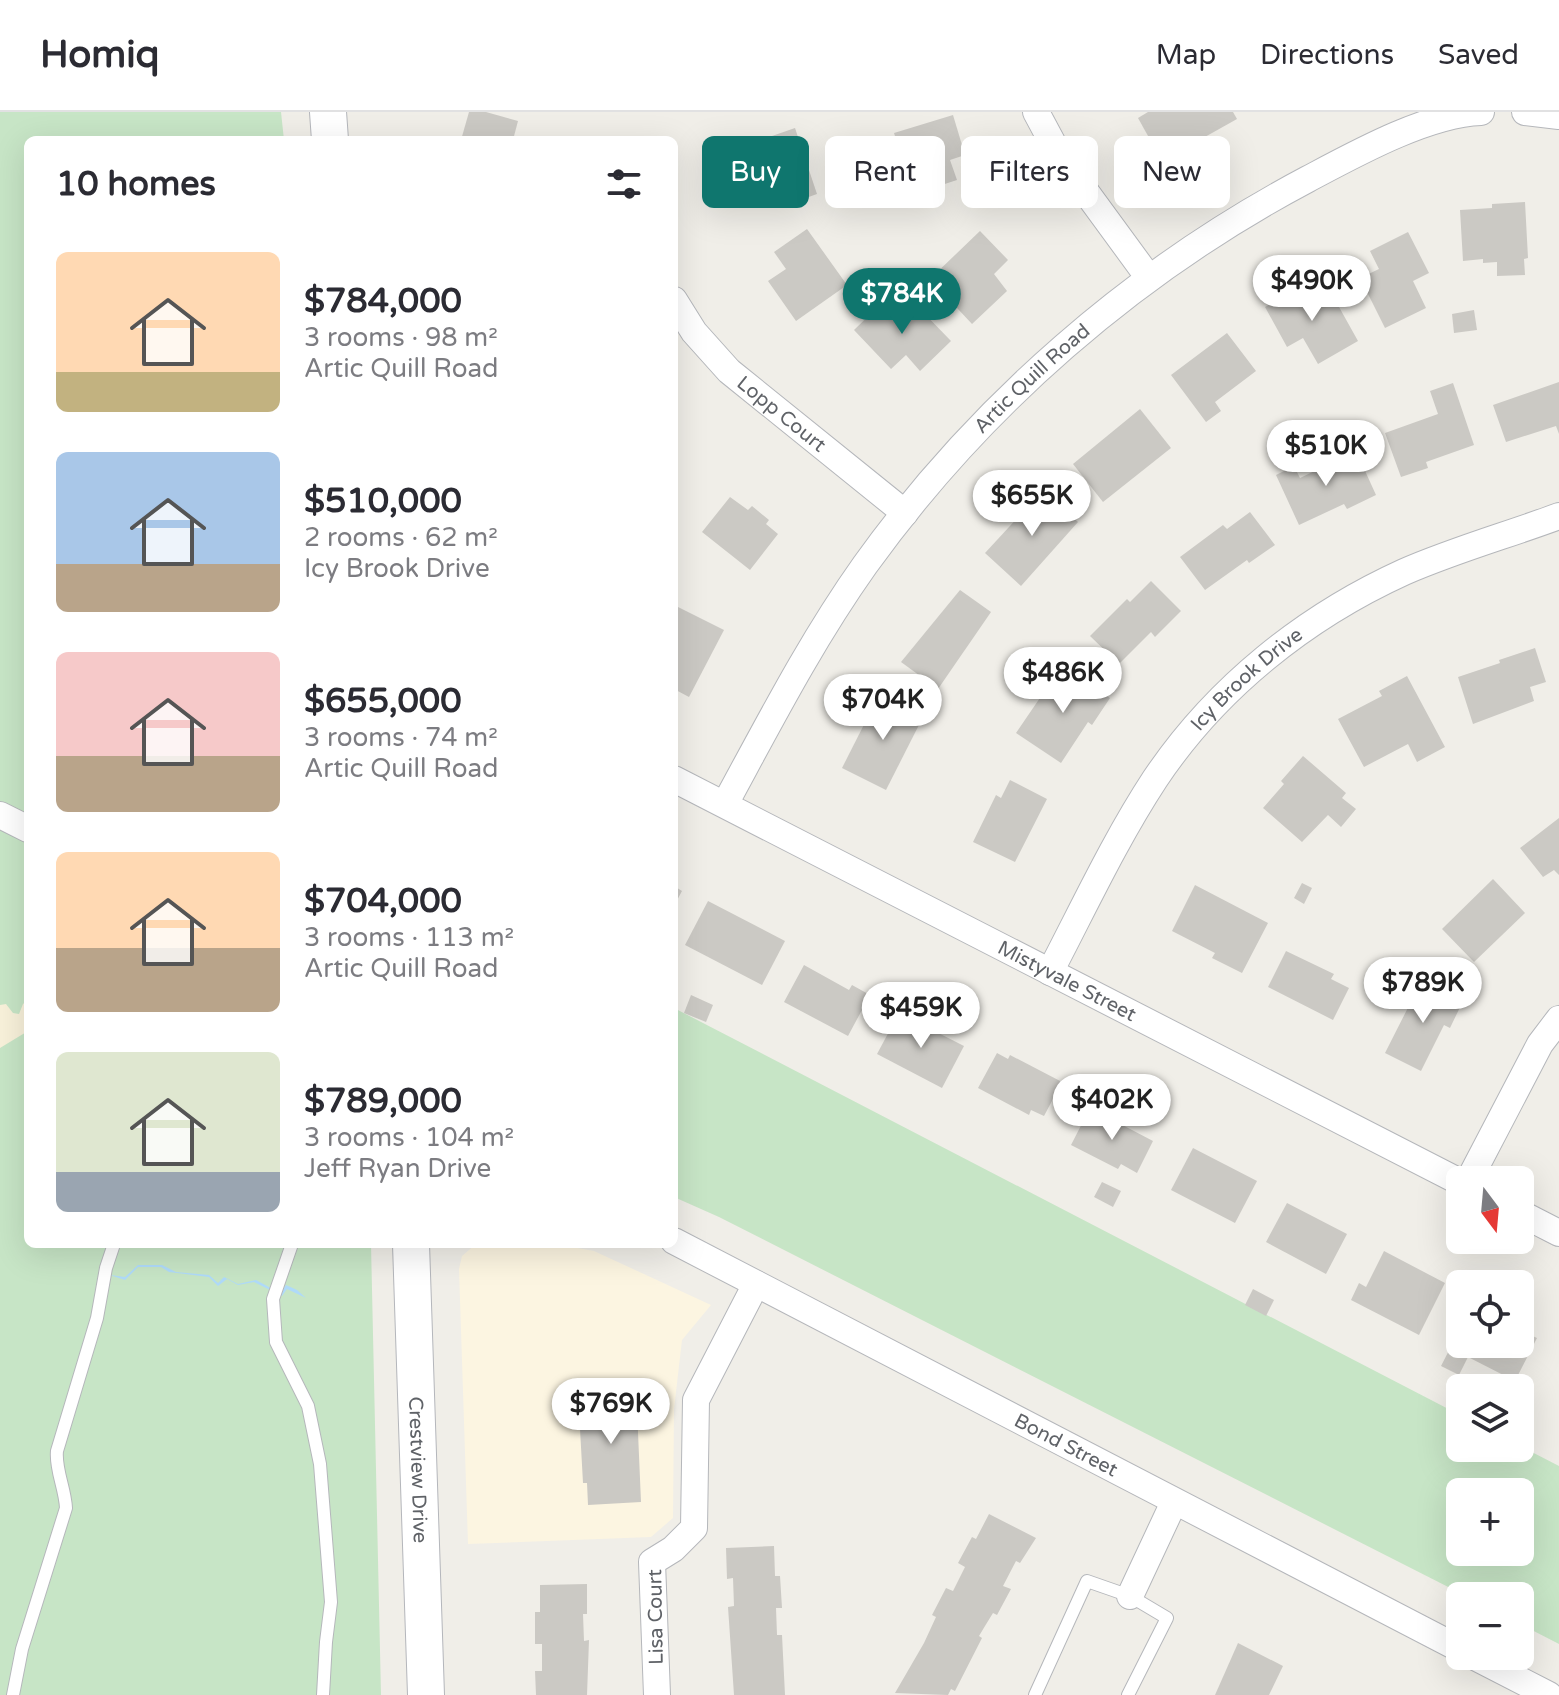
<!DOCTYPE html>
<html lang="en">
<head>
<meta charset="utf-8">
<style>
	:root { --surface:#fff; --page:#f2f2f3; --text:#2b2b33; --muted:#7c7c81; --line:#e1e1e2; --accent:#0f766e }
	body { margin:0; font-family:"Varela Round",sans-serif; background:var(--page); color:var(--text); height:100vh; display:flex; flex-direction:column; font-size:30px; white-space:nowrap }
	* { box-sizing:border-box; margin:0 }
	p { font-size:26px; color:var(--muted) }
	.icon { flex:none; width:44px; height:44px; fill:none; stroke:currentColor; stroke-width:2; stroke-linecap:round; stroke-linejoin:round }
	.map { position:relative; flex:1; overflow:hidden }
	.side { position:absolute; left:24px; top:24px; width:654px; height:1112px; display:flex; flex-direction:column; background:var(--surface); border-radius:12px; box-shadow:0 8px 32px #0002 }
	.side>* { flex:none }
	.guide { position:absolute; left:702px; top:24px; width:736px; height:72px; display:flex; gap:16px }
	.needle { width:52px; rotate:164deg }
	.controls { position:absolute; left:1446px; top:1054px; display:grid; gap:16px }
	.controls a { display:grid; place-items:center; width:88px; height:88px; border-radius:12px; background:var(--surface); box-shadow:0 8px 32px #0002; font-size:40px }
	.price { position:absolute; translate:-50% -68px; padding:0 18px; border-radius:28px; background:#fff; color:#222; font-size:26px; line-height:52px; filter:drop-shadow(0 2px 4px #0008) }
	.price::after { content:''; position:absolute; left:50%; top:48px; width:24px; height:18px; margin-left:-12px; background:inherit; clip-path:polygon(0 0,100% 0,50% 100%) }
	.price.current { background:var(--accent); color:#fff }
	ul { padding:0; list-style:none }
	li { display:flex; align-items:center; gap:24px; height:200px; padding:0 32px }
	li span { display:grid; place-items:center; flex:none; width:224px; height:160px; border-radius:12px; color:#555 }
	li>.icon { margin-inline-start:auto }
	span .icon { width:96px; height:96px; fill:#fffc; stroke-width:1 }
	li b { font-size:34px }
	h2 { display:flex; justify-content:space-between; align-items:center; height:96px; padding:0 32px; font-size:34px }
	.chip { padding:0 28px; border-radius:12px; background:var(--surface); box-shadow:0 8px 32px #0002; font-size:28px; line-height:72px }
	.chip.current { background:var(--accent); color:#fff }
	header { display:flex; align-items:center; gap:48px; box-sizing:border-box; height:112px; padding:0 40px; background:var(--surface); border-bottom:2px solid var(--line) }
	header strong { font-size:38px }
	nav { display:flex; gap:44px; margin-inline-start:auto; font-size:28px }
	.map>svg:first-child { display:block }
	.commercial { fill:#fcf5e1 }
	.green { fill:#c7e5c6; fill-rule:evenodd }
	.sand { fill:#f8f1da }
	.water { fill:#afdaf9 }
	.building { fill:#cbc9c4 }
	.lines { fill:none; stroke-linecap:round; stroke-linejoin:round }
	.lane-casing { stroke:#b5b7bb; stroke-width:14 }
	.street-casing { stroke:#b5b7bb; stroke-width:28 }
	.secondary-casing { stroke:#b4b6bb; stroke-width:38 }
	.lane { stroke:#fff; stroke-width:12 }
	.street { stroke:#fff; stroke-width:26 }
	.secondary { stroke:#fff; stroke-width:36 }
	.labels { text-anchor:middle; stroke-width:6; stroke-linejoin:round; paint-order:stroke }
	.street-label { font-size:20px; fill:#5f6267; stroke:#fff }
</style>
</head>
<body>
<header>
<strong>Homiq</strong>
<nav><a>Map</a><a>Directions</a><a>Saved</a></nav>
</header>
<div class="map">
<svg width="1559" height="1583" viewBox="0 0 1559 1583">
	<rect width="100%" height="100%" fill="#f0eee8"/>
	<polygon class="commercial" points="476,1132 555,1132 594,1139 711,1193 682,1228 674,1297 673,1406 651,1425 468,1432 459,1157 462,1144"/>
	<g class="green">
		<polygon points="0,0 281,0 284,28 28,28 28,1132 371,1132 381,1583 0,1583"/>
		<path d="M674,896L1460,1303V1336H1520V1334L1559,1354V1532L1520,1512V1484H1466L719,1105L674,1085ZM1460,1380H1520V1440H1460Z"/>
	</g>
	<polygon class="sand" points="28,888 28,919 0,936 0,893 6,892 13,901 19,902 23,892"/>
	<polygon class="water" points="138,1153 162,1153 176,1160 209,1163 218,1171 224,1165 238,1172 256,1168 280,1181 286,1173 297,1178 306,1186 287,1177 282,1184 254,1170 238,1173 227,1167 218,1174 209,1165 169,1160 161,1155 138,1155 125,1168 110,1163 125,1165"/>
	<g class="building">
		<polygon points="469,0 486,0 518,9 513,28 461,28"/>
		<polygon points="1148,0 1233,0 1237,7 1162,49 1138,6"/>
		<polygon points="953,3 965,43 950,48 957,68 899,87 885,42 899,37 894,21"/>
		<polygon points="795,16 817,82 781,95 773,74 753,82 738,36"/>
		<polygon points="1525,90 1528,146 1524,147 1525,163 1497,164 1497,150 1483,151 1483,147 1463,149 1460,98 1492,96 1492,92"/>
		<polygon points="807,117 847,173 796,209 768,169 786,157 774,140"/>
		<polygon points="980,119 1008,148 994,162 1007,179 972,212 930,167"/>
		<polygon points="1408,120 1429,161 1413,169 1426,196 1385,216 1360,166 1379,157 1370,139"/>
		<polygon points="1301,175 1309,189 1329,177 1358,229 1318,252 1303,226 1287,235 1265,195"/>
		<polygon points="887,186 907,207 919,196 951,229 920,259 906,243 891,257 854,218"/>
		<polygon points="1474,198 1477,218 1454,221 1452,202"/>
		<polygon points="1227,221 1256,259 1215,290 1221,299 1206,310 1171,263"/>
		<polygon points="1559,270 1559,322 1556,314 1506,330 1493,293"/>
		<polygon points="1453,271 1474,333 1426,350 1428,356 1401,365 1385,321 1438,302 1430,279"/>
		<polygon points="1140,297 1171,336 1103,390 1073,352"/>
		<polygon points="1356,339 1376,383 1347,397 1344,392 1299,413 1276,363 1294,354 1300,366"/>
		<polygon points="1043,378 1078,410 1021,474 985,441"/>
		<polygon points="730,385 748,398 752,394 769,408 766,412 778,422 750,458 702,420"/>
		<polygon points="1250,400 1275,433 1249,451 1247,448 1205,478 1180,445 1223,413 1227,417"/>
		<polygon points="1151,469 1181,499 1155,525 1151,520 1119,552 1090,524 1127,487 1130,490"/>
		<polygon points="960,478 991,500 938,577 901,550"/>
		<polygon points="674,493 724,518 689,585 674,577"/>
		<polygon points="1535,536 1546,570 1530,575 1534,589 1473,612 1458,565 1500,551 1499,548"/>
		<polygon points="1064,556 1110,586 1092,613 1088,610 1061,651 1016,621 1046,577 1049,579"/>
		<polygon points="1407,564 1445,635 1417,650 1408,632 1364,655 1338,607 1382,584 1379,579"/>
		<polygon points="880,581 924,603 886,678 842,656"/>
		<polygon points="1303,644 1346,681 1342,686 1356,697 1341,715 1328,703 1302,730 1263,696 1284,672 1281,669"/>
		<polygon points="1010,668 1047,687 1015,750 973,730 996,683 1001,686"/>
		<polygon points="1559,706 1559,763 1554,758 1543,765 1520,736"/>
		<polygon points="1493,767 1525,801 1474,850 1442,817"/>
		<polygon points="1302,771 1312,776 1304,792 1294,786"/>
		<polygon points="1195,773 1268,811 1242,861 1212,846 1215,841 1172,819"/>
		<polygon points="674,774 682,779 674,794"/>
		<polygon points="708,789 785,829 762,873 685,833"/>
		<polygon points="1286,839 1334,862 1331,867 1349,876 1333,908 1268,875"/>
		<polygon points="804,853 849,878 852,873 870,883 848,924 784,890"/>
		<polygon points="1422,868 1463,889 1450,916 1444,913 1421,959 1385,941"/>
		<polygon points="691,883 713,893 706,910 684,901"/>
		<polygon points="899,901 964,934 942,976 877,942"/>
		<polygon points="997,941 1008,947 1010,943 1062,970 1044,1004 1031,998 1029,1003 978,976"/>
		<polygon points="1090,996 1153,1029 1137,1061 1121,1052 1118,1057 1071,1033"/>
		<polygon points="1193,1036 1257,1069 1235,1111 1171,1078"/>
		<polygon points="1102,1070 1121,1079 1113,1095 1094,1085"/>
		<polygon points="1287,1091 1347,1122 1326,1162 1266,1130"/>
		<polygon points="1384,1139 1445,1171 1419,1223 1351,1188 1359,1171 1366,1175"/>
		<polygon points="1253,1177 1274,1188 1266,1204 1245,1193"/>
		<polygon points="1460,1217 1460,1232 1520,1232 1520,1218 1537,1226 1515,1269 1468,1245 1459,1263 1441,1254"/>
		<polygon points="636,1274 641,1390 588,1393 587,1371 583,1371 579,1299 584,1299 583,1277"/>
		<polygon points="989,1402 1036,1426 1020,1451 1016,1449 1003,1474 1011,1477 997,1503 993,1501 985,1514 979,1524 982,1526 955,1579 951,1577 948,1583 895,1581 924,1531 936,1505 932,1503 946,1476 953,1479 965,1455 958,1451 972,1425 976,1427"/>
		<polygon points="774,1434 775,1464 780,1464 782,1496 776,1496 777,1523 782,1523 785,1583 734,1583 728,1495 734,1494 733,1466 727,1467 726,1436"/>
		<polygon points="587,1472 587,1502 583,1502 584,1529 589,1528 587,1583 536,1583 535,1559 542,1559 542,1532 535,1532 535,1500 540,1500 540,1473"/>
		<polygon points="1238,1531 1283,1554 1269,1583 1215,1583"/>
	</g>
	<g class="lines">
		<defs>
			<g id="lane">
				<polyline points="292,1132 273,1187 276,1230 308,1294 320,1352 331,1490 326,1530 323,1583"/>
				<path d="M13,1583L22,1537L66,1396C65,1376 55,1357 57,1339L97,1206L106,1156L114,1132"/>
				<polyline points="1035,1583 1087,1469 1130,1484 1167,1506 1128,1583"/>
			</g>
			<g id="street">
				<polyline points="1036,0 1059,43 1149,166"/>
				<polyline points="1525,0 1559,4"/>
				<path id="s1" d="M674,188L694,220L729,259L905,401"/>
				<path id="s2" d="M674,667L1460,1070"/>
				<path id="s3" d="M725,692C769,611 811,529 865,453C980,293 1134,159 1308,67C1355,42 1427,2 1481,0"/>
				<polyline points="0,703 28,717"/>
				<path id="s4" d="M1050,860C1084,795 1115,728 1155,667C1216,576 1305,505 1404,460C1454,438 1508,423 1559,404"/>
				<polyline points="1469,1068 1540,932 1559,907"/>
				<polyline points="1520,1101 1559,1121"/>
				<path id="s5" d="M674,1129L1460,1537"/>
				<polyline points="1130,1484 1174,1390"/>
				<polyline points="1473,1544 1549,1583"/>
				<polyline points="657,1583 652,1450 673,1437 694,1416 696,1288 756,1172"/>
			</g>
			<g id="secondary">
				<polyline points="328,0 330,28"/>
				<path id="s6" d="M411,1132L426,1583"/>
			</g>
		</defs>
		<use href="#lane" class="lane-casing"/>
		<use href="#street" class="street-casing"/>
		<use href="#secondary" class="secondary-casing"/>
		<use href="#lane" class="lane"/>
		<use href="#street" class="street"/>
		<use href="#secondary" class="secondary"/>
	</g>
	<g class="labels">
		<g class="street-label">
			<text dy="7" stroke="none"><textPath href="#s3" startOffset="528">Artic Quill Road</textPath></text>
			<text dy="7" stroke="none"><textPath href="#s1" startOffset="158">Lopp Court</textPath></text>
			<text dy="7" stroke="none"><textPath href="#s4" startOffset="356">Icy Brook Drive</textPath></text>
			<text dy="7" stroke="none"><textPath href="#s2" startOffset="442">Mistyvale Street</textPath></text>
			<text dy="7" stroke="none"><textPath href="#s5" startOffset="442">Bond Street</textPath></text>
			<text dy="7" stroke="none"><textPath href="#s6" startOffset="226">Crestview Drive</textPath></text>
			<text transform="translate(655 1505) rotate(-91)" y="7">Lisa Court</text>
		</g>
	</g>
</svg>
<div class="controls">
<a><svg class="needle" viewBox="-14 -14 28 28"><path d="M0-13l5 13h-10z" fill="#e53935"/><path d="M0 13l5-13h-10z" fill="#7c7c81"/></svg></a>
<a><svg class="icon" aria-label="locate" viewBox="0 0 24 24"><circle cx="12" cy="12" r="6"/><path d="M12 2v4M12 18v4M2 12h4M18 12h4"/></svg></a>
<a><svg class="icon" aria-label="layers" viewBox="0 0 24 24"><path d="M12 4l9 5-9 5-9-5zM3 14l9 5 9-5"/></svg></a>
<a>+</a>
<a>−</a>
</div>
<b class="price" style="left:1312px;top:211px">$490K</b>
<b class="price current" style="left:902px;top:224px">$784K</b>
<b class="price" style="left:1326px;top:376px">$510K</b>
<b class="price" style="left:1032px;top:426px">$655K</b>
<b class="price" style="left:1063px;top:603px">$486K</b>
<b class="price" style="left:883px;top:630px">$704K</b>
<b class="price" style="left:1423px;top:913px">$789K</b>
<b class="price" style="left:921px;top:938px">$459K</b>
<b class="price" style="left:1112px;top:1030px">$402K</b>
<b class="price" style="left:611px;top:1334px">$769K</b>
<div class="guide">
<a class="chip current">Buy</a>
<a class="chip">Rent</a>
<a class="chip">Filters</a>
<a class="chip">New</a>
</div>
<section class="side">
<h2>10 homes<svg class="icon" aria-label="filters" viewBox="0 0 24 24"><path d="M4 7h16M4 17h16"/><circle cx="9" cy="7" r="2"/><circle cx="15" cy="17" r="2"/></svg></h2>
<ul>
<li><span style="background:linear-gradient(#ffd9b3 75%,#c2b280 0)"><svg class="icon" aria-label="home" viewBox="0 0 24 24"><path d="M3 11l9-7 9 7M6 9v11h12V9"/></svg></span><div><b>$784,000</b><p>3 rooms · 98 m²</p><p>Artic Quill Road</p></div></li>
<li><span style="background:linear-gradient(#a9c7e8 70%,#b9a48a 0)"><svg class="icon" aria-label="home" viewBox="0 0 24 24"><path d="M3 11l9-7 9 7M6 9v11h12V9"/></svg></span><div><b>$510,000</b><p>2 rooms · 62 m²</p><p>Icy Brook Drive</p></div></li>
<li><span style="background:linear-gradient(#f6c9c9 65%,#b9a48a 0)"><svg class="icon" aria-label="home" viewBox="0 0 24 24"><path d="M3 11l9-7 9 7M6 9v11h12V9"/></svg></span><div><b>$655,000</b><p>3 rooms · 74 m²</p><p>Artic Quill Road</p></div></li>
<li><span style="background:linear-gradient(#ffd9b3 60%,#b9a48a 0)"><svg class="icon" aria-label="home" viewBox="0 0 24 24"><path d="M3 11l9-7 9 7M6 9v11h12V9"/></svg></span><div><b>$704,000</b><p>3 rooms · 113 m²</p><p>Artic Quill Road</p></div></li>
<li><span style="background:linear-gradient(#dfe7d0 75%,#9aa5b1 0)"><svg class="icon" aria-label="home" viewBox="0 0 24 24"><path d="M3 11l9-7 9 7M6 9v11h12V9"/></svg></span><div><b>$789,000</b><p>3 rooms · 104 m²</p><p>Jeff Ryan Drive</p></div></li>
</ul>
</section>
</div>
</body>
</html>
